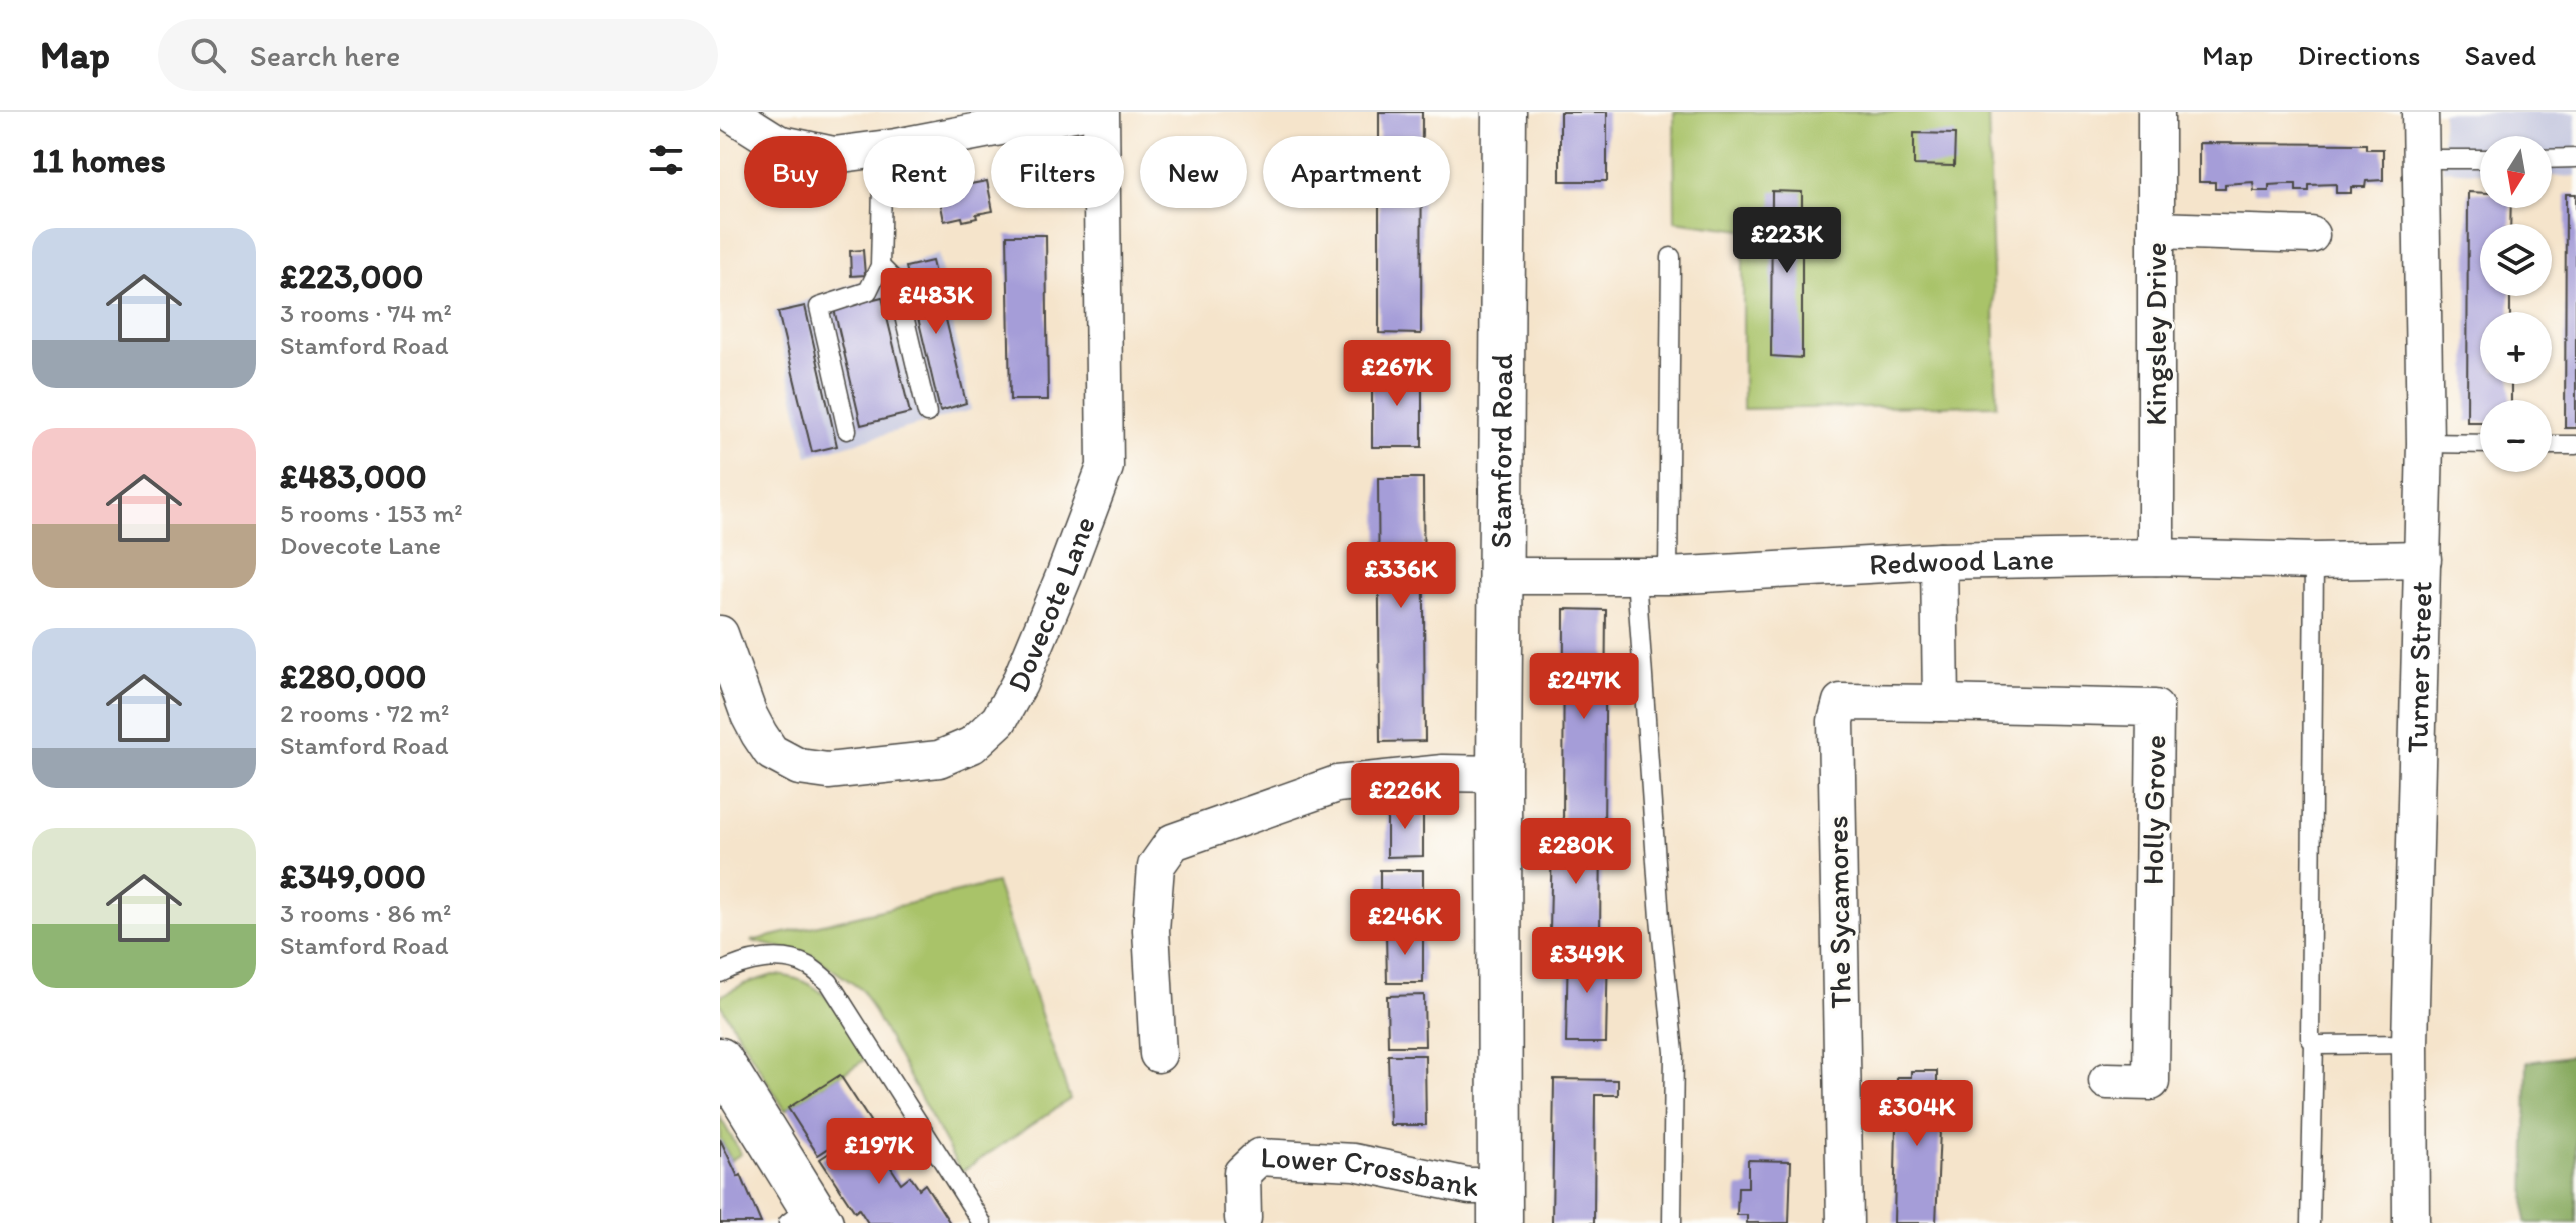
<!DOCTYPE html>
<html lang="en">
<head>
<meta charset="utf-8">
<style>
	:root { --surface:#fff; --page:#f6f6f6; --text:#222; --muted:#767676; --line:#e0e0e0; --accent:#c8321e }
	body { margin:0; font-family:Itim,sans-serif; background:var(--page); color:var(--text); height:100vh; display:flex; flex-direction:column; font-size:30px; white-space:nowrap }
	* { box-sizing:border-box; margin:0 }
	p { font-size:26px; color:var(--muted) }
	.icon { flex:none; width:44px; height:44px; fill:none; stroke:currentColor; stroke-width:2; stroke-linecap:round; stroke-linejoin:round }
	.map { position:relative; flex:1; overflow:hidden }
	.drawer { display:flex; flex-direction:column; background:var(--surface); width:720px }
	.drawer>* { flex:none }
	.guide { position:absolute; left:24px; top:24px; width:760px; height:72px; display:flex; gap:16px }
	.needle { width:52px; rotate:191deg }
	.fabs { position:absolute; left:1760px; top:24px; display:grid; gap:16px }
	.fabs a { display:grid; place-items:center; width:72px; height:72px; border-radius:50%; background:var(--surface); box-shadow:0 2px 6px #0004; font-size:40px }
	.price { position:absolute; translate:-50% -68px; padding:0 18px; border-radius:8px; background:var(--accent); color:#fff; font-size:26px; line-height:52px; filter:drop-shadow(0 2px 4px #0008) }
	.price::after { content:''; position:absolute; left:50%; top:48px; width:24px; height:18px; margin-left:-12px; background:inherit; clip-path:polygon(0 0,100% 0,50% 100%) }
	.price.on { background:#222; color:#fff }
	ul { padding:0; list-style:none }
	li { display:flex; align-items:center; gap:24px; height:200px; padding:0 32px }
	li span { display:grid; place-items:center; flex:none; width:224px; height:160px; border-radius:24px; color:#555 }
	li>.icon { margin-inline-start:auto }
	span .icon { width:96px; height:96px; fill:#fffc; stroke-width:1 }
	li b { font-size:34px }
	h2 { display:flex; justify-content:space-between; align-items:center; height:96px; padding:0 32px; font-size:34px }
	.chip { padding:0 28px; border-radius:36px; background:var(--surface); box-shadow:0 2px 6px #0004; font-size:28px; line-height:72px }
	.chip.on { background:var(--accent); color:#fff }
	header { display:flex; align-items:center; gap:48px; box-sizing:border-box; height:112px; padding:0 40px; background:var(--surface); border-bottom:2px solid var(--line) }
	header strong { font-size:38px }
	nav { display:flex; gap:44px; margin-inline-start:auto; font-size:28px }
	.search { width:560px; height:72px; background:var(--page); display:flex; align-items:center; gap:20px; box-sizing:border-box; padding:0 28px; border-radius:44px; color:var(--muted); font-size:30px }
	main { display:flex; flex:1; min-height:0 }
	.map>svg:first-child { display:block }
	.industrial { fill:#c0c2dd }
	.green { fill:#a9c369; stroke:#6a774a; stroke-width:2 }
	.forest { fill:#86a95d; stroke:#586a44; stroke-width:2 }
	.building { fill:#a59dd8 }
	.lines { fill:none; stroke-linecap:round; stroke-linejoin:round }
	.service-casing { stroke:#494743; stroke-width:21 }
	.minor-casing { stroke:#494743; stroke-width:39 }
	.tertiary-casing { stroke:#494743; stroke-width:47 }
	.primary-casing { stroke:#494743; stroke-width:47 }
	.service { stroke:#fff; stroke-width:18 }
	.minor { stroke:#fff; stroke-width:36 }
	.tertiary { stroke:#fff; stroke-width:44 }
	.primary { stroke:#fff; stroke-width:44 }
	.labels { text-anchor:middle; stroke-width:6; stroke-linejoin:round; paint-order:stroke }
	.street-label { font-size:30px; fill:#2b2b2b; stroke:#fdfcf7 }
</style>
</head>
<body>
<header>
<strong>Map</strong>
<div class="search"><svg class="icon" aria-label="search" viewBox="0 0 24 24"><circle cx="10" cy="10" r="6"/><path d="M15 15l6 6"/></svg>Search here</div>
<nav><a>Map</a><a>Directions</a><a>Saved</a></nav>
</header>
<main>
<section class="drawer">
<h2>11 homes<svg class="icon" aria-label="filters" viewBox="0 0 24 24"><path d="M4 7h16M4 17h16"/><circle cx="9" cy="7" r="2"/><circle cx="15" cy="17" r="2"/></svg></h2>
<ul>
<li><span style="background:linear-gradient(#c9d6e8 70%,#9aa5b1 0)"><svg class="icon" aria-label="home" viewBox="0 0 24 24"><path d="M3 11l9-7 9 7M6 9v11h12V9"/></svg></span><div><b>£223,000</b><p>3 rooms · 74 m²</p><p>Stamford Road</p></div></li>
<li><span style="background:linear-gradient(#f6c9c9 60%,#b9a48a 0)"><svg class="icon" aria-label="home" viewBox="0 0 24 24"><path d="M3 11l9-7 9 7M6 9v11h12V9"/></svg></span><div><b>£483,000</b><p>5 rooms · 153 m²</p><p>Dovecote Lane</p></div></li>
<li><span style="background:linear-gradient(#c9d6e8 75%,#9aa5b1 0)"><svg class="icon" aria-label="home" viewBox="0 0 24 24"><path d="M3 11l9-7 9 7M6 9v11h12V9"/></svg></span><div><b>£280,000</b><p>2 rooms · 72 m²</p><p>Stamford Road</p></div></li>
<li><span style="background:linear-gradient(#dfe7d0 60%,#8fb573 0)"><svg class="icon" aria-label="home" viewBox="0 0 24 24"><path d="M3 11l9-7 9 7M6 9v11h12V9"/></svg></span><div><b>£349,000</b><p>3 rooms · 86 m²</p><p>Stamford Road</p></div></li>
</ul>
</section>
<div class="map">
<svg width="1856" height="1111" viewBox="0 0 1856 1111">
	<rect width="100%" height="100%" fill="#fdfcf7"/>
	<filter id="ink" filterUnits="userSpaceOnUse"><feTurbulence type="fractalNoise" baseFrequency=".0125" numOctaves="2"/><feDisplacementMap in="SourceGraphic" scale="16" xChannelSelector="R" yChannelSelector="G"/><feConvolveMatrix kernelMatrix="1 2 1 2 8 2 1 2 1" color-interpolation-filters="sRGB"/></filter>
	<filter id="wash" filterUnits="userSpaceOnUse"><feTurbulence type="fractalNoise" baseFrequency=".006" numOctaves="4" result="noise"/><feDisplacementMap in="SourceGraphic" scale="32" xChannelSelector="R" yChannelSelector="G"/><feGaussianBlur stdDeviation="1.8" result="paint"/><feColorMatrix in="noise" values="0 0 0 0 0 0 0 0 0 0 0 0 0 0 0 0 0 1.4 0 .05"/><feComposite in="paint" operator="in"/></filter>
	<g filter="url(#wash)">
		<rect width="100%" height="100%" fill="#f5e4cb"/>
		<g class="industrial">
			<polygon points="1722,0 1856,0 1856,65 1818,63 1818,38 1774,38 1774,61 1723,58"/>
			<polygon points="218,142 251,298 88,344 54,200"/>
		</g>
		<g class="green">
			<polygon points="954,0 1268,0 1277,293 1023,297 1023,118 955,109"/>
			<polygon points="276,771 350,987 241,1060 142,878 92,843 31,829"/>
			<path d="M53,863C108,865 121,905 146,947L65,998L0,892V884L24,872Z"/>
			<polygon points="0,1005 21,1042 11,1048 0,1027"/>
		</g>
		<polygon class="forest" points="1856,943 1856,1111 1805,1111 1807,950"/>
		<g id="blocks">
			<g class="building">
				<polygon points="659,0 702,0 701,222 659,221"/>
				<rect x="840" y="0" width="47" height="69"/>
				<polygon points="1194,21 1235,22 1234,54 1194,53"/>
				<polygon points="1479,31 1646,32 1646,37 1663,37 1663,68 1646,69 1645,75 1631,75 1631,81 1616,81 1616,72 1589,73 1589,79 1576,79 1576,72 1565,72 1549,73 1549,79 1534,79 1533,70 1505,72 1505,77 1495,77 1495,70 1479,70"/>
				<polygon points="267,69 273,99 256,102 257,106 243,109 242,105 224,109 218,78"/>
				<polygon points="1052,79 1082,80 1082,246 1051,244"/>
				<polygon points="1748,80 1791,82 1790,126 1774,126 1774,170 1790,170 1790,214 1774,214 1774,258 1791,258 1791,302 1774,302 1774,310 1747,310"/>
				<polygon points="1846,82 1856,82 1856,316 1845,316"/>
				<polygon points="287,123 326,123 328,288 290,288"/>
				<polygon points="143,138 145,163 131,164 130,139"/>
				<polygon points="212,149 246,291 220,299 186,155"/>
				<polygon points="162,185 190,301 141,313 114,197"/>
				<polygon points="85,194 117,334 92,340 58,200"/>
				<rect x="652" y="257" width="50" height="78"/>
				<polygon points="658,366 703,366 705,629 660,630"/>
				<polygon points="844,497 886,498 884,722 843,722"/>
				<polygon points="667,694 703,694 703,744 667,745"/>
				<polygon points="832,727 881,728 880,821 830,819"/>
				<polygon points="660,758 703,758 703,809 667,809 667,778 660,778"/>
				<polygon points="666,820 703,820 703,871 667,871"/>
				<polygon points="848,835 888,835 886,931 846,931"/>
				<polygon points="704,883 705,934 668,934 667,884"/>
				<polygon points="668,943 705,943 706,1013 670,1013"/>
				<polygon points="1191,959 1217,959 1217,971 1222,971 1216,1111 1174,1111 1177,965 1191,965"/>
				<polygon points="120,963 150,1009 98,1043 68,996"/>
				<polygon points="834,967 898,968 898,983 875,983 874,1111 832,1111"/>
				<polygon points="146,1017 181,1071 190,1064 199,1077 205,1072 230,1111 148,1111 139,1097 135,1100 100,1047"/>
				<polygon points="0,1027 18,1065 21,1063 41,1111 0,1111"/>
				<polygon points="1028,1048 1071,1049 1069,1111 1027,1111 1027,1103 1017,1103 1018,1075 1028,1075"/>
			</g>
		</g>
	</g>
	<g filter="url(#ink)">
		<use href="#blocks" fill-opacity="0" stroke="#494743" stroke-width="2"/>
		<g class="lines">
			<defs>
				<g id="service">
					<polyline points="1701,47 1774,47"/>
					<polyline points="1818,47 1856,46"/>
					<polyline points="160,154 176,170 207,301"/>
					<polyline points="127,318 99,195 148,179 160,154 163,37"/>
					<polyline points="1705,331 1774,332"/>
					<polyline points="1818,333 1856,333"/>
					<polyline points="1594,449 1590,926 1594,931 1599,933 1690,932"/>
					<polyline points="948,464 951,145"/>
					<polyline points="916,465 940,806 954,940 952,1111"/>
					<path d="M0,861C24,848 63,839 88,854C96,858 102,865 109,870L262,1111"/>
					<polyline points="68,1111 90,1094"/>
					<polyline points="1590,1111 1594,931"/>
				</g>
				<g id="minor">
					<polyline points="9,0 58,31 114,43 176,35 359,0"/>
					<polyline points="1436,0 1436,445"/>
					<polyline points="1436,118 1591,123"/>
					<polyline points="1219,449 1221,591 1435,596 1431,970 1387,969"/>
					<path id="s1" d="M780,464H948L1219,449L1436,445L1594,449L1703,447"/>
					<path id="s2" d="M0,522L29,603L39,622L51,640L79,655L108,659L219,647L252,633L279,608L299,572L344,464L385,355L381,0"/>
					<polyline points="438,942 431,818 436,754 453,730 617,672 723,661 779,662"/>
					<path id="s3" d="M523,1106L522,1061L539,1045L634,1050L749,1074H780"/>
					<polyline points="1125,1111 1116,609 1121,590 1221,591"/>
					<path id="s4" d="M1691,1111L1690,932L1705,331L1700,0"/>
				</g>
				<g id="tertiary">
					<path id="s5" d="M780,1111L779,662L784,0"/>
				</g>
				<polyline id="primary" points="0,948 101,1111"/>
			</defs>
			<use href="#service" class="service-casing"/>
			<use href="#minor" class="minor-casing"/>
			<use href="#tertiary" class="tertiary-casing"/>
			<use href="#primary" class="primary-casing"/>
			<use href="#service" class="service"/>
			<use href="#minor" class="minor"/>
			<use href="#tertiary" class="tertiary"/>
			<use href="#primary" class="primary"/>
		</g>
	</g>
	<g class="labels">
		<g class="street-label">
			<text transform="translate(1436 222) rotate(-90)" y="10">Kingsley Drive</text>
			<text dy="10" stroke="none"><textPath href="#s5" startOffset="772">Stamford Road</textPath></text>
			<text dy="10" stroke="none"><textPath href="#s1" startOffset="462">Redwood Lane</textPath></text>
			<text dy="10" stroke="none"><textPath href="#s2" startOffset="502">Dovecote Lane</textPath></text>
			<text dy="10" stroke="none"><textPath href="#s4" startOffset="556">Turner Street</textPath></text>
			<text transform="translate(1434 698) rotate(-89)" y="10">Holly Grove</text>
			<text transform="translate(1119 800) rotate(-91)" y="10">The Sycamores</text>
			<text dy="10" stroke="none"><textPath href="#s3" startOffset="180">Lower Crossbank</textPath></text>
		</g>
	</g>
</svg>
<div class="fabs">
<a><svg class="needle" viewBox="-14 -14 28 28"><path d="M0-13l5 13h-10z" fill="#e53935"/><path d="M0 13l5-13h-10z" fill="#767676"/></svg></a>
<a><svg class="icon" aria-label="layers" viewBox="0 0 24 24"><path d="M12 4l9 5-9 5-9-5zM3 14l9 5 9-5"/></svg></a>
<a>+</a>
<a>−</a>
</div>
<b class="price on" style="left:1067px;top:163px">£223K</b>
<b class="price" style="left:216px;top:224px">£483K</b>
<b class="price" style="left:677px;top:296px">£267K</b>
<b class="price" style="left:681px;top:498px">£336K</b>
<b class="price" style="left:864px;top:609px">£247K</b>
<b class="price" style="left:685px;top:719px">£226K</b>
<b class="price" style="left:856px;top:774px">£280K</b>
<b class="price" style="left:685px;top:845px">£246K</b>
<b class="price" style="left:867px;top:883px">£349K</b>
<b class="price" style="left:1197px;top:1036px">£304K</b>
<b class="price" style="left:159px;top:1074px">£197K</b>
<div class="guide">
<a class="chip on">Buy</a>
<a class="chip">Rent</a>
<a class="chip">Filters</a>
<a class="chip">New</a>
<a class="chip">Apartment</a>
</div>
</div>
</main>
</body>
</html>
